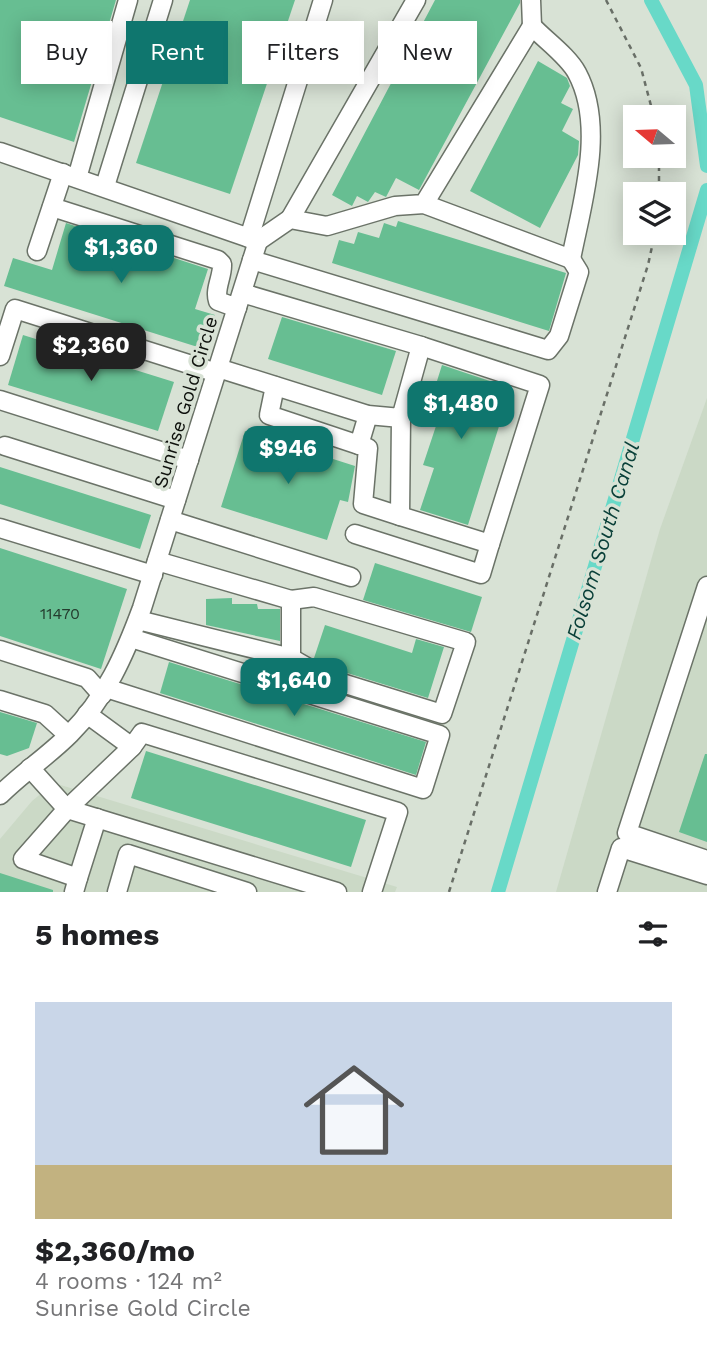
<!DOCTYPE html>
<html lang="en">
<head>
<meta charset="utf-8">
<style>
	:root { --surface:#fff; --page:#f2f2f2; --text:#202124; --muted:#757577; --accent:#0f766e }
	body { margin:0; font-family:"Work Sans",sans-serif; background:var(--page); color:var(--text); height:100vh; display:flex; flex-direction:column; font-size:26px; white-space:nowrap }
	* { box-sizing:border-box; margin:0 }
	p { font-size:23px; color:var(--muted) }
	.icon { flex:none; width:38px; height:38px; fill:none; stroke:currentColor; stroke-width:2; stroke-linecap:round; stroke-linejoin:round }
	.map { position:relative; height:892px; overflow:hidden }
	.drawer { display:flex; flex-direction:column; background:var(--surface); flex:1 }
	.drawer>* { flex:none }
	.banner { position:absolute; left:21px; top:21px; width:665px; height:63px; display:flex; gap:14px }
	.needle { width:46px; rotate:289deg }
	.controls { position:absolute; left:623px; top:105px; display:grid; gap:14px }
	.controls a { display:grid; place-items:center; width:63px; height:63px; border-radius:0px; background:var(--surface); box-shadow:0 4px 18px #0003; font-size:35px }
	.price { position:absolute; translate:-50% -60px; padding:0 16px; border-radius:14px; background:var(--accent); color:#fff; font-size:23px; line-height:46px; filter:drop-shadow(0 2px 4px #0008) }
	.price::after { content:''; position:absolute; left:50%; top:42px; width:21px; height:16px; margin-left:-10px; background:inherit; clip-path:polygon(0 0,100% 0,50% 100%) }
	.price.on { background:#222; color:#fff }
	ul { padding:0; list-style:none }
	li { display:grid; align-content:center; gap:14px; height:371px; padding:0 35px }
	li span { display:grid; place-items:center; height:217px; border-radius:0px; color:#555 }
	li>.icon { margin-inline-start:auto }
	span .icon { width:126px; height:126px; fill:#fffc; stroke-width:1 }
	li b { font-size:30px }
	h2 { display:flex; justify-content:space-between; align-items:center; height:84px; padding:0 35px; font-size:30px }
	.chip { padding:0 24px; border-radius:0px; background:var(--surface); box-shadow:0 4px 18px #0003; font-size:24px; line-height:63px }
	.chip.on { background:var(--accent); color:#fff }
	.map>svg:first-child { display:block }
	.built { fill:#cbd9c6 }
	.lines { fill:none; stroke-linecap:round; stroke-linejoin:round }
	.canal { stroke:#68d9c8; stroke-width:14 }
	.building { fill:#67be92 }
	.minor-casing { stroke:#6b7368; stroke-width:21 }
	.path { stroke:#696f67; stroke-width:2.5; stroke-dasharray:5 5; stroke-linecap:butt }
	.minor { stroke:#fff; stroke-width:18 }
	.labels { text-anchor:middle; stroke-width:7; stroke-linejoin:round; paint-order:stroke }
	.number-label { font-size:16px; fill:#243c2e }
	.street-label { font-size:19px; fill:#0d100c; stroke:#d8e2d5 }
	.water-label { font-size:21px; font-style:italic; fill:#0a4039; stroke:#d8e2d5 }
</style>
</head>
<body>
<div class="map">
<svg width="707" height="892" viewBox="0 0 707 892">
	<rect width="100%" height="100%" fill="#d8e2d5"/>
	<g class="built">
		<polygon points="707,398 707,892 556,892 660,529"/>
		<polygon points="54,783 397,887 395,892 0,892 0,839 32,801"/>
	</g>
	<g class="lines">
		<g class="canal">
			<polyline points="651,0 696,85 707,166"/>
			<polyline points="498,892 707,190"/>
		</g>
	</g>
	<g class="building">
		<polygon points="0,0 116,0 74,142 0,117"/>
		<polygon points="190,0 295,0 230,194 136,163"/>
		<polygon points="435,0 520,0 520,3 419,190 396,178 386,197 375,192 368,202 357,196 352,206 332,195"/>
		<polygon points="538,61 567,78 570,86 561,103 573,109 562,131 579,141 578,155 540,228 470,191"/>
		<polygon points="398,221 566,273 549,331 332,263 339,240 354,244 358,232 379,238 384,223 396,227"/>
		<polygon points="66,223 208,269 195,309 215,315 204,349 4,286 13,258 52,270"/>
		<polygon points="282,317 396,351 382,395 268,359"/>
		<polygon points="23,335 174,382 158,431 8,385"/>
		<polygon points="442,365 511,388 468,525 420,510 434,468 423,465 438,420 426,416"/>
		<polygon points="245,431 355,466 348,502 340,500 327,540 221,507"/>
		<polygon points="0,467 151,515 140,549 0,504"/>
		<polygon points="0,548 127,589 101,669 0,636"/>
		<polygon points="375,563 482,597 471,632 363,600"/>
		<polygon points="232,598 232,604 257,604 258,609 280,609 280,641 206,625 206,599"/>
		<polygon points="325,625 412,653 416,639 444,647 428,698 331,668 314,658"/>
		<polygon points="169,662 426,742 416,775 160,693"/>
		<polygon points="0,712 37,723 29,748 7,756 0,754"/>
		<polygon points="146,751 366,820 351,867 131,798"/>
		<polygon points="705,754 707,754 707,842 679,832"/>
		<polygon points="0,873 53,890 53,892 0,892"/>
	</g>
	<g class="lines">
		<defs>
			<g id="minor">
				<polyline points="531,0 532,26"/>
				<path d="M0,152L258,241L142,608C125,654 106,698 70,734C48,756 22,773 0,795"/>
				<polyline points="77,178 128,0"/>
				<polyline points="105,186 163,0"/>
				<path d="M52,207L218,260L222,264C223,276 214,289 218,301L237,308"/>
				<polyline points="290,219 416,0"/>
				<polyline points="249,238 323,0"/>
				<path d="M258,241L290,219L327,226L395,206L424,204L571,259C582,203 606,127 577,73C568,56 545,40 532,26L424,204"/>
				<polyline points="37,251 63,173"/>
				<polyline points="252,260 548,350 559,336 579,272 571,259"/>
				<polyline points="242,293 421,346"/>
				<polyline points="0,356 15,309 217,373"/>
				<polyline points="218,368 368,415 401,418 400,516 490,544 540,385 421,346 401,418"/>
				<polyline points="275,386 269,415 359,445 368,415"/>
				<polyline points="0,400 189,460"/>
				<polyline points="359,445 368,448 363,504 400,516"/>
				<polyline points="5,446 176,500"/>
				<polyline points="170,520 351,577"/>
				<polyline points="0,528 153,575"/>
				<polyline points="355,534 481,574 490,544"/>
				<polyline points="707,586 627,833 707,860"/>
				<polyline points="138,620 291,658 291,600 157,561"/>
				<polyline points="0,650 87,678 102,695"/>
				<polyline points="291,658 326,678 442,714 466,642 314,597 291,600"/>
				<polyline points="106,688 423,789 440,735 131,638"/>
				<polyline points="0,700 45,714 68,735"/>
				<polyline points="87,714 132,747 142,733 398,812 372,892"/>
				<polyline points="132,747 67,809 337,892"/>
				<polyline points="30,768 67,809 23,859 78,878 74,892"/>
				<polyline points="78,878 97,818"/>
				<polyline points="117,892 128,854 247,892"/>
				<polyline points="607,892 621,848 707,875"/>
			</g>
		</defs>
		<use href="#minor" class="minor-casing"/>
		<g class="path">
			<polyline points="606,0 641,68 654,117"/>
			<polyline points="659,156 659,194"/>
			<polyline points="449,892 648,265 655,233"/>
		</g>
		<use href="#minor" class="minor"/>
	</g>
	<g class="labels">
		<g class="number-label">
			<text x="60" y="619">11470</text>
		</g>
		<g class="street-label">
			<text transform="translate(185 402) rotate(-73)" y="7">Sunrise Gold Circle</text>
		</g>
		<g class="water-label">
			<text transform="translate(603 541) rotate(-73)" y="7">Folsom South Canal</text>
		</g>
	</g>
</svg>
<div class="controls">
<a><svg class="needle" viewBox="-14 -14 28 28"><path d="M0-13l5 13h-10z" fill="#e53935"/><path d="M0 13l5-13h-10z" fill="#757577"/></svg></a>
<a><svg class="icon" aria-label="layers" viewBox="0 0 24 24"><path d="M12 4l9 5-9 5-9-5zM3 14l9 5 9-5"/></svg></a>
</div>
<b class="price" style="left:121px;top:285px">$1,360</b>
<b class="price on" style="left:91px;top:383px">$2,360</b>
<b class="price" style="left:461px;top:441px">$1,480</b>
<b class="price" style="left:288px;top:486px">$946</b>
<b class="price" style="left:294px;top:718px">$1,640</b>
<div class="banner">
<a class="chip">Buy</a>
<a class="chip on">Rent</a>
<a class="chip">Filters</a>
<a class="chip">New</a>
</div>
</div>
<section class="drawer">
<h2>5 homes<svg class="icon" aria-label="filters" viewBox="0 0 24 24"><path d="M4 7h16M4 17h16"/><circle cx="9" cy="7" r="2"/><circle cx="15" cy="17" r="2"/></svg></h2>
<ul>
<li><span style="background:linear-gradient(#c9d6e8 75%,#c2b280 0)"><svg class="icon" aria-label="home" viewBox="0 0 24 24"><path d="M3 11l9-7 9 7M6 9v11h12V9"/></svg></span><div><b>$2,360/mo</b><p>4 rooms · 124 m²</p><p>Sunrise Gold Circle</p></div></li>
</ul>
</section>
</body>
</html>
